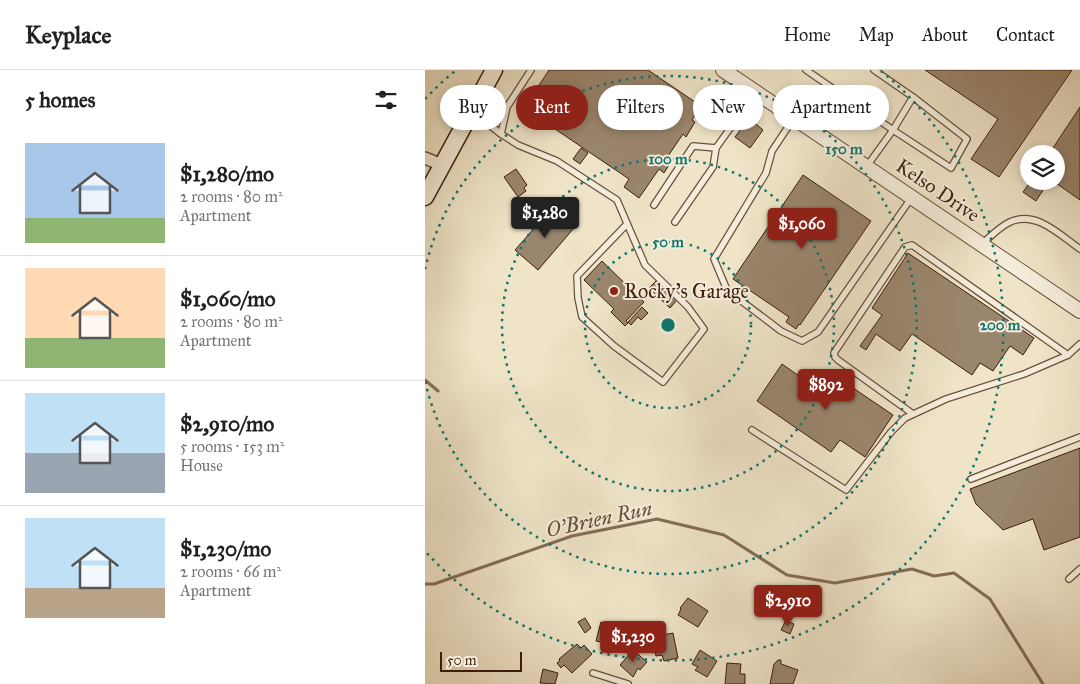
<!DOCTYPE html>
<html lang="en">
<head>
<meta charset="utf-8">
<style>
	:root { --surface:#fff; --page:#f6f6f6; --text:#202124; --muted:#757577; --line:#e0e0e0; --accent:#8f2418 }
	body { margin:0; font-family:"IM FELL Great Primer",serif; background:var(--page); color:var(--text); height:100vh; display:flex; flex-direction:column; font-size:19px; white-space:nowrap }
	* { box-sizing:border-box; margin:0 }
	p { font-size:16px; color:var(--muted) }
	.icon { flex:none; width:28px; height:28px; fill:none; stroke:currentColor; stroke-width:2; stroke-linecap:round; stroke-linejoin:round }
	.map { position:relative; flex:1; overflow:hidden }
	.side { display:flex; flex-direction:column; background:var(--surface); width:425px }
	.side>* { flex:none }
	.top-card { position:absolute; left:15px; top:15px; width:475px; height:45px; display:flex; gap:10px }
	.buttons { position:absolute; left:595px; top:75px; display:grid; gap:10px }
	.buttons a { display:grid; place-items:center; width:45px; height:45px; border-radius:50%; background:var(--surface); box-shadow:0 2px 8px #0003; font-size:25px }
	.scale { position:absolute; left:15px; bottom:12px; width:82px; box-sizing:border-box; padding-left:5px; border:2px solid #3e1e0b; border-top:0; font-size:14px; line-height:18px; white-space:nowrap; color:#3e1e0b; -webkit-text-stroke:4px #f5eddb; paint-order:stroke }
	.price { position:absolute; translate:-50% -42px; padding:0 11px; border-radius:5px; background:var(--accent); color:#fff; font-size:16px; line-height:32px; filter:drop-shadow(0 1px 2px #0008) }
	.price::after { content:''; position:absolute; left:50%; top:30px; width:15px; height:11px; margin-left:-8px; background:inherit; clip-path:polygon(0 0,100% 0,50% 100%) }
	.price.selected { background:#222; color:#fff }
	ul { padding:0; list-style:none }
	li { display:flex; align-items:center; gap:15px; height:125px; padding:0 25px }
	li+li { border-top:1px solid var(--line) }
	li span { display:grid; place-items:center; flex:none; width:140px; height:100px; border-radius:0px; color:#555 }
	li>.icon { margin-inline-start:auto }
	span .icon { width:60px; height:60px; fill:#fffc; stroke-width:1 }
	li b { font-size:21px }
	h2 { display:flex; justify-content:space-between; align-items:center; height:60px; padding:0 25px; font-size:21px }
	.pill { padding:0 18px; border-radius:22px; background:var(--surface); box-shadow:0 2px 8px #0003; font-size:18px; line-height:45px }
	.pill.selected { background:var(--accent); color:#fff }
	header { display:flex; align-items:center; gap:30px; box-sizing:border-box; height:70px; padding:0 25px; background:var(--surface); border-bottom:1px solid var(--line) }
	header strong { font-size:24px }
	nav { display:flex; gap:28px; margin-inline-start:auto; font-size:18px }
	main { display:flex; flex:1; min-height:0 }
	.map>svg:first-child { display:block }
	.lines { fill:none; stroke-linecap:round; stroke-linejoin:round }
	.stream { stroke:#846d56; stroke-width:3 }
	.building { fill:#9a856d; stroke:#3e1e0b }
	.service-casing { stroke:#6a503a; stroke-width:8 }
	.minor-casing { stroke:#6a503a; stroke-width:14 }
	.tertiary-casing { stroke:#6a503a; stroke-width:16 }
	.secondary-casing { stroke:#3e1e0b; stroke-width:19 }
	.service { stroke:#f5eddb; stroke-width:5.5 }
	.minor { stroke:#f5eddb; stroke-width:11 }
	.tertiary { stroke:#f5eddb; stroke-width:14 }
	.secondary { stroke:#f5eddb; stroke-width:16 }
	.ring { fill:none; stroke:#0f766e; stroke-width:2.5; stroke-dasharray:2.5 5 }
	.poi-dot { fill:#8f2418; stroke:#f5eddb; stroke-width:2 }
	.labels { text-anchor:middle; stroke-width:4; stroke-linejoin:round; paint-order:stroke }
	.street-label { font-size:20px; fill:#3e1e0b; stroke:#f5eddb }
	.poi-label { font-size:20px; fill:#3e1e0b; stroke:#f5eddb; text-anchor:start }
	.water-label { font-size:21px; font-style:italic; fill:#674c37; stroke:#f5eddb }
	.centre { fill:#0f766e; stroke:#f5eddb; stroke-width:2.5 }
	.ring-label { font-size:15px; text-anchor:middle; font-weight:bold; fill:#0f766e; stroke:#f5eddb; stroke-width:4; stroke-linejoin:round; paint-order:stroke }
</style>
</head>
<body>
<header>
<strong>Keyplace</strong>
<nav><a>Home</a><a>Map</a><a>About</a><a>Contact</a></nav>
</header>
<main>
<section class="side">
<h2>5 homes<svg class="icon" aria-label="filters" viewBox="0 0 24 24"><path d="M4 7h16M4 17h16"/><circle cx="9" cy="7" r="2"/><circle cx="15" cy="17" r="2"/></svg></h2>
<ul>
<li><span style="background:linear-gradient(#a9c7e8 75%,#8fb573 0)"><svg class="icon" aria-label="home" viewBox="0 0 24 24"><path d="M3 11l9-7 9 7M6 9v11h12V9"/></svg></span><div><b>$1,280/mo</b><p>2 rooms · 80 m²</p><p>Apartment</p></div></li>
<li><span style="background:linear-gradient(#ffd9b3 70%,#8fb573 0)"><svg class="icon" aria-label="home" viewBox="0 0 24 24"><path d="M3 11l9-7 9 7M6 9v11h12V9"/></svg></span><div><b>$1,060/mo</b><p>2 rooms · 80 m²</p><p>Apartment</p></div></li>
<li><span style="background:linear-gradient(#bfe0f5 60%,#9aa5b1 0)"><svg class="icon" aria-label="home" viewBox="0 0 24 24"><path d="M3 11l9-7 9 7M6 9v11h12V9"/></svg></span><div><b>$2,910/mo</b><p>5 rooms · 153 m²</p><p>House</p></div></li>
<li><span style="background:linear-gradient(#bfe0f5 70%,#b9a48a 0)"><svg class="icon" aria-label="home" viewBox="0 0 24 24"><path d="M3 11l9-7 9 7M6 9v11h12V9"/></svg></span><div><b>$1,230/mo</b><p>2 rooms · 66 m²</p><p>Apartment</p></div></li>
</ul>
</section>
<div class="map">
<svg width="655" height="614" viewBox="0 0 655 614">
	<rect width="100%" height="100%" fill="#efe4c8"/>
	<filter id="stains"><feTurbulence type="fractalNoise" baseFrequency=".004" numOctaves="4"/><feColorMatrix values="0 0 0 0 .2 0 0 0 0 .09 0 0 0 0 .02 0 0 0 .5 -.17"/></filter>
	<radialGradient id="worn" r=".72"><stop offset=".6" stop-color="#630" stop-opacity="0"/><stop offset="1" stop-color="#630" stop-opacity=".3"/></radialGradient>
	<g class="lines">
		<g class="stream">
			<polyline points="0,310 13,321"/>
			<polyline points="0,514 9,514 147,466 232,449 299,465 362,505 410,513 487,499 509,506 529,503 565,529 618,614"/>
		</g>
	</g>
	<g class="building">
		<polygon points="124,0 223,0 276,36 267,50 270,52 261,67 258,64 241,89 246,92 239,103 234,99 214,128 199,117 204,109 99,38"/>
		<polygon points="500,0 647,0 574,107 546,89 573,49"/>
		<polygon points="655,37 655,130 628,111 631,111 631,84 624,84"/>
		<polygon points="324,48 338,60 325,78 310,67"/>
		<polygon points="156,78 163,83 155,94 148,89"/>
		<polygon points="91,99 102,115 99,118 101,121 93,127 79,107"/>
		<polygon points="378,105 446,151 375,255 374,254 371,259 361,252 364,247 308,209"/>
		<polygon points="606,111 624,111 611,131 598,122"/>
		<polygon points="127,138 149,158 113,200 90,180"/>
		<polygon points="483,183 609,268 598,285 585,276 568,301 555,293 547,305 487,264 475,281 451,264 441,280 435,276 457,245 447,238"/>
		<polygon points="177,191 219,232 201,251 203,253 200,256 186,242 189,239 159,210"/>
		<polygon points="231,211 252,230 245,238 224,218"/>
		<polygon points="217,237 223,243 216,250 213,247 206,255 203,252"/>
		<polygon points="357,294 394,320 406,303 468,345 440,387 415,370 406,382 332,331"/>
		<polygon points="655,378 655,467 619,480 608,449 578,460 551,434 545,419"/>
		<polygon points="263,528 283,541 273,557 253,545 256,539 255,538"/>
		<polygon points="160,548 166,558 160,563 153,552"/>
		<polygon points="361,550 369,554 365,564 356,560"/>
		<polygon points="176,552 195,557 191,571 182,569 181,573 171,571"/>
		<polygon points="248,563 253,588 239,591 237,585 231,586 229,574 235,573 233,566"/>
		<polygon points="152,574 156,578 159,575 167,584 147,603 139,595 136,598 132,593 135,590 134,589"/>
		<polygon points="208,580 222,592 215,600 213,598 208,607 195,595"/>
		<polygon points="275,580 292,591 282,607 270,600 273,597 267,594"/>
		<polygon points="353,590 356,590 356,594 373,600 368,614 345,614 349,594"/>
		<polygon points="302,593 316,594 315,604 320,604 320,614 300,614"/>
		<polygon points="118,599 133,603 130,614 115,613"/>
	</g>
	<g class="lines">
		<defs>
			<g id="service">
				<polyline points="381,0 468,60 488,27 449,0"/>
				<polyline points="48,42 76,64 93,75 132,91 192,130 220,195 263,237 279,259 238,312 189,276 157,247 153,228 152,206 202,154"/>
				<polyline points="369,48 347,81 341,103 289,189 302,220 356,261 377,271 393,262 487,127"/>
				<polyline points="76,64 82,37 106,0"/>
				<polyline points="442,96 468,60 526,98 542,69 488,27"/>
				<polyline points="229,135 268,76 291,78"/>
				<polyline points="250,152 288,97 291,78 331,22"/>
				<path d="M557,174C565,167 574,157 585,152C611,140 635,165 655,179"/>
				<polyline points="488,344 413,290 410,287 409,283 480,177 487,175 643,285"/>
				<polyline points="327,360 421,420 466,362 480,348 521,329 599,304 643,285 655,274"/>
				<polyline points="546,409 655,367"/>
				<polyline points="644,509 655,499"/>
				<polyline points="168,603 203,614"/>
			</g>
			<polyline id="minor" points="0,88 17,95"/>
			<polyline id="tertiary" points="298,0 655,241"/>
			<polyline id="secondary" points="0,127 69,0"/>
		</defs>
		<use href="#service" class="service-casing"/>
		<use href="#minor" class="minor-casing"/>
		<use href="#tertiary" class="tertiary-casing"/>
		<use href="#secondary" class="secondary-casing"/>
		<use href="#service" class="service"/>
		<use href="#minor" class="minor"/>
		<use href="#tertiary" class="tertiary"/>
		<use href="#secondary" class="secondary"/>
	</g>
	<g class="ring">
		<circle cx="243" cy="255" r="83"/>
		<circle cx="243" cy="255" r="166"/>
		<path d="M0 199A249 249 0 1 1 0 311"/>
		<path d="M0 29A332 332 0 0 1 30 1M456 1A332 332 0 1 1 0 481"/>
	</g>
	<circle class="poi-dot" cx="189" cy="221" r="5"/>
	<g class="labels">
		<g class="street-label">
			<text transform="translate(513 120) rotate(34)" y="7">Kelso Drive</text>
		</g>
		<g class="poi-label">
			<text x="199" y="228">Rocky's Garage</text>
		</g>
		<g class="water-label">
			<text transform="translate(174 449) rotate(-12)" y="7">O'Brien Run</text>
		</g>
	</g>
	<circle cx="243" cy="255" r="8" class="centre"/>
	<g class="ring-label">
		<text x="419" y="84">150 m</text>
		<text x="243" y="94">100 m</text>
		<text x="243" y="177">50 m</text>
		<text x="575" y="260">200 m</text>
	</g>
	<rect width="100%" height="100%" filter="url(#stains)"/>
	<rect width="100%" height="100%" fill="url(#worn)"/>
</svg>
<div class="buttons">
<a><svg class="icon" aria-label="layers" viewBox="0 0 24 24"><path d="M12 4l9 5-9 5-9-5zM3 14l9 5 9-5"/></svg></a>
</div>
<div class="scale">50 m</div>
<b class="price selected" style="left:120px;top:169px">$1,280</b>
<b class="price" style="left:377px;top:180px">$1,060</b>
<b class="price" style="left:401px;top:341px">$892</b>
<b class="price" style="left:363px;top:557px">$2,910</b>
<b class="price" style="left:208px;top:593px">$1,230</b>
<div class="top-card">
<a class="pill">Buy</a>
<a class="pill selected">Rent</a>
<a class="pill">Filters</a>
<a class="pill">New</a>
<a class="pill">Apartment</a>
</div>
</div>
</main>
</body>
</html>
